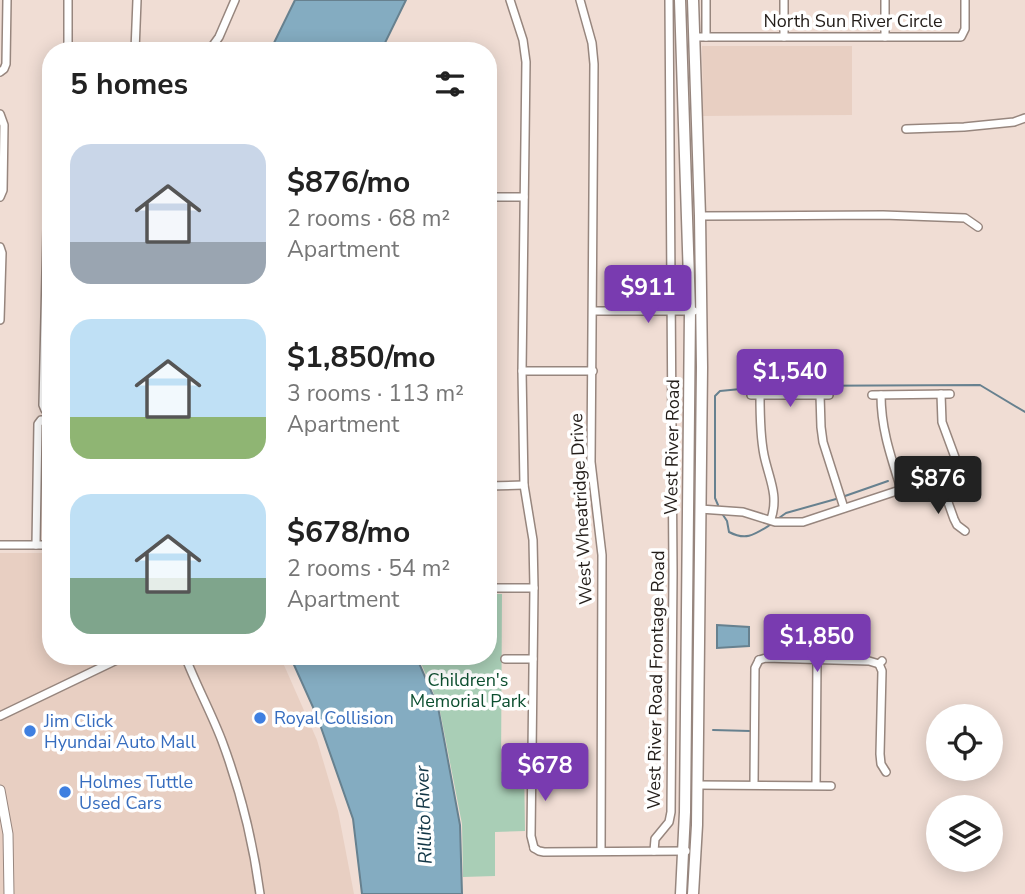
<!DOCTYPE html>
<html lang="en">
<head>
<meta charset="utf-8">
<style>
	:root { --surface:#fff; --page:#f6f6f6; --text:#222; --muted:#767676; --accent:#793bb0 }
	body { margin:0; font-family:"Nunito Sans",sans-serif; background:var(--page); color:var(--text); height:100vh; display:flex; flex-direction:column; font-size:26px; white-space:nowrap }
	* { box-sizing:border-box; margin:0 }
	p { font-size:23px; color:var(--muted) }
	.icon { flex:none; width:38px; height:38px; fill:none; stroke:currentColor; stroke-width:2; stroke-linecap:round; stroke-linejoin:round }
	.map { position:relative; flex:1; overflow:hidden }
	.drawer { position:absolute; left:42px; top:42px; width:455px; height:623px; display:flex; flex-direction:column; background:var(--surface); border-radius:28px; box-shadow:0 4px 18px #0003 }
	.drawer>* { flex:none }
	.controls { position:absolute; left:926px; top:704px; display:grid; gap:14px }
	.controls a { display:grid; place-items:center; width:77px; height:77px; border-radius:50%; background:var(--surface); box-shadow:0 4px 18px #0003; font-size:35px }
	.price { position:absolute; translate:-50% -60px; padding:0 16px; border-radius:7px; background:var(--accent); color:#fff; font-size:23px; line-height:46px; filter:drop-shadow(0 2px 4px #0008) }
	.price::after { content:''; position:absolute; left:50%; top:42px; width:21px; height:16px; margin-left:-10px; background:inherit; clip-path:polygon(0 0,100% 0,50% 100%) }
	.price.current { background:#222; color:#fff }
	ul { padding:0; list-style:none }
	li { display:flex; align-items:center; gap:21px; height:175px; padding:0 28px }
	li span { display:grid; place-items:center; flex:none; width:196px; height:140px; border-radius:21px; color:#555 }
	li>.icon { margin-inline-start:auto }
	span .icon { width:84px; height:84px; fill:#fffc; stroke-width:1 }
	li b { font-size:30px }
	h2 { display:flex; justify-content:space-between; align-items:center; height:84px; padding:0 28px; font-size:30px }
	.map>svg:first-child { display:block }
	.built { fill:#e8cfc2 }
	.green { fill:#a9ceb6 }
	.water { fill:#84acc1; stroke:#67818f; stroke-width:2 }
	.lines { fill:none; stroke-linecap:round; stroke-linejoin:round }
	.stream { stroke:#67818f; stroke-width:2 }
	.minor-casing { stroke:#97867e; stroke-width:10 }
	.tertiary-casing { stroke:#97867e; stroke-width:11 }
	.primary-casing { stroke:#97867e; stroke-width:13 }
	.minor { stroke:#fff; stroke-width:7 }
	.tertiary { stroke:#fff; stroke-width:9 }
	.primary { stroke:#fff; stroke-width:10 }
	.shop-dot { fill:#3f7fe0; stroke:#fff; stroke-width:2.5 }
	.labels { text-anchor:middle; stroke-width:7; stroke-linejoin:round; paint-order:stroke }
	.street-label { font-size:18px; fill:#231d19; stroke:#fff }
	.park-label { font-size:18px; fill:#0d4f30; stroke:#fff }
	.shop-label { font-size:18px; fill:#366cbe; stroke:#fff; text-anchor:start }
	.water-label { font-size:19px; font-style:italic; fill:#123646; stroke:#fff }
</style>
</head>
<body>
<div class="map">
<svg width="1025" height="894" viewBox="0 0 1025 894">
	<rect width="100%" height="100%" fill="#f0ddd4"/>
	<g class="built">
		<polygon points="702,46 852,46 852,115 703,116"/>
		<polygon points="0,553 51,553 51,656 280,656 317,740 338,811 354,894 0,894"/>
	</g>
	<polygon class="green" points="488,594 502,594 501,772 524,762 525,831 495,832 495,876 463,877 462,824 439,706 418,656 488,656"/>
	<g class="water">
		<polygon points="295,0 406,0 381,51 270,51"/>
		<polygon points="717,625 749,627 749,646 717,648"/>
		<polygon points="290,656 416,656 438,707 460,825 462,894 362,894 353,819 317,716"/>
	</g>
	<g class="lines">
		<g class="stream">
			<polyline points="908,474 946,461"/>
			<polyline points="845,496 888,481"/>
			<polyline points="718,505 715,498 715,396 720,391 772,386 980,385 1025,412"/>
			<path d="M723,515L727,521L729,532C746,541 754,535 770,525"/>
			<polyline points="779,518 786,513 836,499"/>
			<polyline points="713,730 750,731"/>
		</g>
		<defs>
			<g id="minor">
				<polyline points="510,0 523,40 526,62 522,371 524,485 533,540 534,588 531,836 534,848"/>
				<polyline points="580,0 592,43 594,64 591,462 602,555 601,851"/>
				<polyline points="706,0 706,37"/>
				<polyline points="784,0 784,37"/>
				<polyline points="885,0 885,37"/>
				<polyline points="694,37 961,37 965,29 965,0"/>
				<polyline points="68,51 68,0"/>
				<polyline points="135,51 137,0"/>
				<polyline points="209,51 219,37 235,0"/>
				<polyline points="0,72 4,69 6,64 7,0"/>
				<polyline points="0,114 4,125 3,190 0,197"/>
				<polyline points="906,129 964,127 1014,122 1025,118"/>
				<polyline points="488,197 524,197"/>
				<polyline points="700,216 883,215 965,218 978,227"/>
				<polyline points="51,226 47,229 43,405 45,410 51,413"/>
				<polyline points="0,247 2,253 0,320"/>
				<polyline points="593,311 694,311"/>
				<polyline points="522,371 593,371"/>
				<polyline points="941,394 942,422 956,460 955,468"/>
				<polyline points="751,395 829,395"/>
				<path d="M760,395C760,415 760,435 764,455C769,479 779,495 771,519"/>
				<polyline points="820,395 821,427 823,442 844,508"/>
				<polyline points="872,395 950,394"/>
				<path d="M881,395C881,429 891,457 901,489"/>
				<polyline points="939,477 954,519 957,525 965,531"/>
				<polyline points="488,486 524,485"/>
				<polyline points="700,509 743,512 775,522 803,522 939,477 949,474 955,468"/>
				<polyline points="0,545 51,545"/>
				<polyline points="36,545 38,424 41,420 51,420"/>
				<polyline points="489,588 534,588"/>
				<path d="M185,656C196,685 211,712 222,741C241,792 253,841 260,894"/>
				<polyline points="505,659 533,659"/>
				<polyline points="759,660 766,658 869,661 879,664"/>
				<polyline points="882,661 879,664 882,671 880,754 881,764 886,772"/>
				<polyline points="0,716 125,656"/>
				<polyline points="754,784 755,668 759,660"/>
				<polyline points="697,785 831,786"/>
				<polyline points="816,785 817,660"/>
				<polyline points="534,848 539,851 544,852 686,851"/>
				<polyline points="654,851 655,839 669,822 671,812 673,573 669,0"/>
			</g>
			<polyline id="tertiary" points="0,790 8,834 9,894"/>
			<g id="primary">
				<polyline points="680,0 690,311 685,812 681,894"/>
				<polyline points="693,0 700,216 702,367 697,825 693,894"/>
			</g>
		</defs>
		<use href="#minor" class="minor-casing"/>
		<use href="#tertiary" class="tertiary-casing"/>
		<use href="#primary" class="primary-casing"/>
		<use href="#minor" class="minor"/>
		<use href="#tertiary" class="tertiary"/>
		<use href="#primary" class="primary"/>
	</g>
	<g class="shop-dot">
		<circle cx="260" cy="718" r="7"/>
		<circle cx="30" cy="731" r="7"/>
		<circle cx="65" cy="792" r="7"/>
	</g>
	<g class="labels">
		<g class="street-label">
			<text x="853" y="27">North Sun River Circle</text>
			<text transform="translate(672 447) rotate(-89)" y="6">West River Road</text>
			<text transform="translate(581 509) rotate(-93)" y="6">West Wheatridge Drive</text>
			<text transform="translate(656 680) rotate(-89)" y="6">West River Road Frontage Road</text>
		</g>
		<g class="park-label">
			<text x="468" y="686">Children's<tspan x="468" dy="21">Memorial Park</tspan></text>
		</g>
		<g class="shop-label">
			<text x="274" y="724">Royal Collision</text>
			<text x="44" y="727">Jim Click<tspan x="44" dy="21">Hyundai Auto Mall</tspan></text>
			<text x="79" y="788">Holmes Tuttle<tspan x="79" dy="21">Used Cars</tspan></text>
		</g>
		<g class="water-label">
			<text transform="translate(423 815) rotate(-92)" y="7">Rillito River</text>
		</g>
	</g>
</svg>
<div class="controls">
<a><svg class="icon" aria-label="locate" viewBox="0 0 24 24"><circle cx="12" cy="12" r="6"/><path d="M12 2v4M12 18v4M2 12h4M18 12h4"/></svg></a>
<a><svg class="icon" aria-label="layers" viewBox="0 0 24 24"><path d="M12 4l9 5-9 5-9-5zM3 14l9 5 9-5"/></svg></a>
</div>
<b class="price" style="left:648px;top:325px">$911</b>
<b class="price" style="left:790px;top:409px">$1,540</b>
<b class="price current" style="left:938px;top:516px">$876</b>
<b class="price" style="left:817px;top:674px">$1,850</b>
<b class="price" style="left:545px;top:803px">$678</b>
<section class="drawer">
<h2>5 homes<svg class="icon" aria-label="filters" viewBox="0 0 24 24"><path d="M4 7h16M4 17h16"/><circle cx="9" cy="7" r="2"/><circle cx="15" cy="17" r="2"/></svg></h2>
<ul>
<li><span style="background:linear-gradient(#c9d6e8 70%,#9aa5b1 0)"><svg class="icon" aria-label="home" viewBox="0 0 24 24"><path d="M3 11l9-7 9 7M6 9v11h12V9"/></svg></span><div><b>$876/mo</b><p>2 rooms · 68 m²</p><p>Apartment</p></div></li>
<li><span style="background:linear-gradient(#bfe0f5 70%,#8fb573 0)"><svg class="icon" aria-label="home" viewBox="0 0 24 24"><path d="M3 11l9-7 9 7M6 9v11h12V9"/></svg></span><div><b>$1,850/mo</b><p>3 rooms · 113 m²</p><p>Apartment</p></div></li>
<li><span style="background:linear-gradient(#bfe0f5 60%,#7fa58c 0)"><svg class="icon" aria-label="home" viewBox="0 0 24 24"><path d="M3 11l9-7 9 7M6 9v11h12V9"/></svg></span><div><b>$678/mo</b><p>2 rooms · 54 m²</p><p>Apartment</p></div></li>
</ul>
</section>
</div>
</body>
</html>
